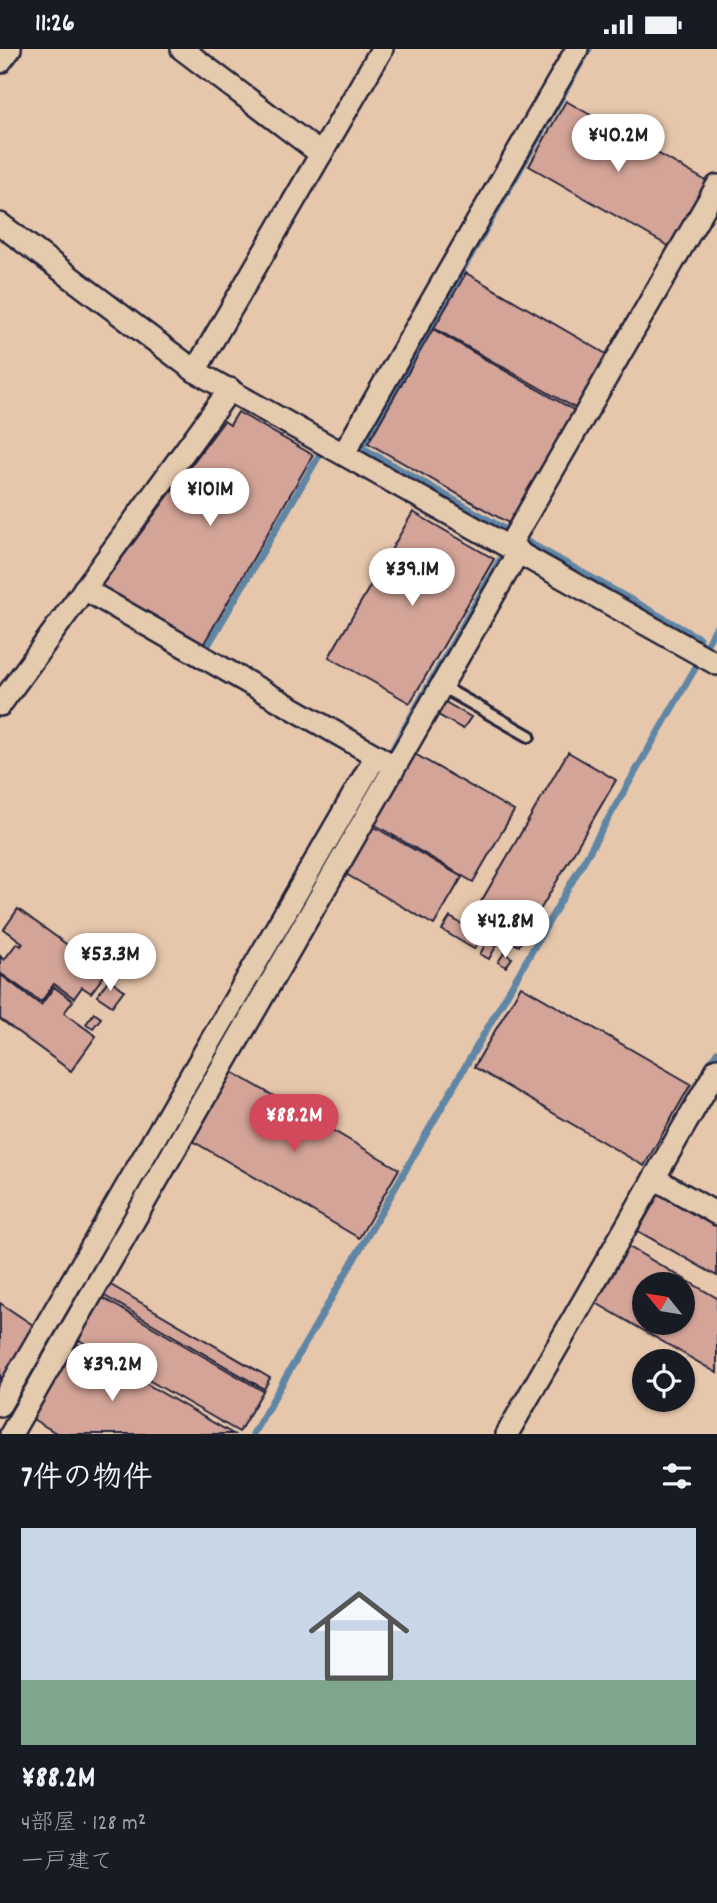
<!DOCTYPE html>
<html lang="ja">
<head>
<meta charset="utf-8">
<style>
	:root { --surface:#171b24; --page:#20242c; --text:#f1f3f6; --muted:#9ea1a6; --accent:#d1495b }
	body { margin:0; font-family:Dekko,"Klee One",sans-serif; background:var(--page); color:var(--text); height:100vh; display:flex; flex-direction:column; font-size:26px; white-space:nowrap }
	* { box-sizing:border-box; margin:0 }
	p { font-size:23px; color:var(--muted) }
	.icon { flex:none; width:38px; height:38px; fill:none; stroke:currentColor; stroke-width:2; stroke-linecap:round; stroke-linejoin:round }
	.map { position:relative; height:1385px; overflow:hidden }
	.sheet { display:flex; flex-direction:column; background:var(--surface); flex:1 }
	.sheet>* { flex:none }
	.needle { width:46px; rotate:300deg }
	.controls { position:absolute; left:632px; top:1223px; display:grid; gap:14px }
	.controls a { display:grid; place-items:center; width:63px; height:63px; border-radius:50%; background:var(--surface); box-shadow:0 2px 5px #0004; font-size:35px }
	.price { position:absolute; translate:-50% -60px; padding:0 16px; border-radius:24px; background:#fff; color:#222; font-size:23px; line-height:46px; filter:drop-shadow(0 2px 4px #0008) }
	.price::after { content:''; position:absolute; left:50%; top:42px; width:21px; height:16px; margin-left:-10px; background:inherit; clip-path:polygon(0 0,100% 0,50% 100%) }
	.price.on { background:var(--accent); color:#fff }
	ul { padding:0; list-style:none }
	li { display:grid; align-content:center; gap:14px; height:371px; padding:0 21px }
	li span { display:grid; place-items:center; height:217px; border-radius:0px; color:#555 }
	li>.icon { margin-inline-start:auto }
	span .icon { width:126px; height:126px; fill:#fffc; stroke-width:1 }
	li b { font-size:30px }
	h2 { display:flex; justify-content:space-between; align-items:center; height:84px; padding:0 21px; font-size:30px }
	.status { display:flex; justify-content:space-between; align-items:center; height:49px; padding:0 35px; background:var(--surface); direction:ltr }
	.status svg { height:19px; fill:currentColor }
	.map>svg:first-child { display:block }
	.lines { fill:none; stroke-linecap:round; stroke-linejoin:round }
	.stream { stroke:#6186a5; stroke-width:7 }
	.building { fill:#d4a498; stroke:#22223b; stroke-width:2; fill-rule:evenodd }
	.service-casing { stroke:#22223b; stroke-width:16 }
	.minor-casing { stroke:#22223b; stroke-width:26 }
	.service { stroke:#e5cbad; stroke-width:10 }
	.minor { stroke:#e5cbad; stroke-width:21 }
</style>
</head>
<body>
<div class="status"><b>11:26</b><svg viewBox="0 0 49 12"><path d="M0 12V9h3v3zM5 12V6h3v6zM10 12V3h3v9zM15 12V0h3v12zM26 1h20v11H26zM47 4h2v5h-2z"/></svg></div>
<div class="map">
<svg width="717" height="1385" viewBox="0 0 717 1385">
	<rect width="100%" height="100%" fill="#e7c7ac"/>
	<filter id="ink" filterUnits="userSpaceOnUse"><feTurbulence type="fractalNoise" baseFrequency=".0143" numOctaves="2"/><feDisplacementMap in="SourceGraphic" scale="14" xChannelSelector="R" yChannelSelector="G"/><feConvolveMatrix kernelMatrix="1 2 1 2 8 2 1 2 1" color-interpolation-filters="sRGB"/></filter>
	<g filter="url(#ink)">
		<g class="lines">
			<g class="stream">
				<polyline points="508,482 361,398 589,0"/>
				<polyline points="528,493 699,589"/>
				<polyline points="207,598 320,405"/>
				<polyline points="705,598 717,577"/>
				<polyline points="391,703 501,509"/>
				<polyline points="709,1017 717,1003"/>
				<polyline points="14,1359 379,724"/>
				<polyline points="253,1385 697,616"/>
			</g>
		</g>
		<g class="building">
			<polygon points="566,52 708,133 670,198 529,117"/>
			<polygon points="466,224 608,306 577,360 434,279"/>
			<polygon points="433,280 577,363 512,476 368,394"/>
			<polygon points="238,363 313,406 203,596 101,537 224,372 230,376"/>
			<polygon points="413,463 494,510 410,654 329,608"/>
			<polygon points="440,650 471,668 463,680 433,663"/>
			<polygon points="568,703 616,731 519,897 471,870"/>
			<polygon points="413,704 514,762 473,833 372,774"/>
			<polygon points="371,776 462,828 434,876 344,824"/>
			<polygon points="18,860 106,924 91,944 82,938 74,949 54,935 41,953 0,924 0,907 4,911 17,894 21,897 23,894 4,880"/>
			<polygon points="450,868 482,887 474,900 442,881"/>
			<polygon points="489,889 498,894 489,910 480,905"/>
			<polygon points="504,904 512,909 506,918 498,913"/>
			<polygon points="1,926 41,956 54,938 73,952 64,964 96,987 71,1022 0,970"/>
			<polygon points="109,930 124,941 112,957 97,947"/>
			<polygon points="521,937 691,1035 644,1117 474,1018"/>
			<polygon points="94,964 101,969 93,979 86,975"/>
			<polygon points="229,1021 399,1120 359,1189 189,1090"/>
			<polygon points="660,1143 717,1176 717,1227 638,1182"/>
			<path d="M629,1198L717,1249V1324L596,1254ZM644,1236H682V1274H644Z"/>
			<polygon points="109,1235 270,1329 264,1340 103,1246"/>
			<polygon points="101,1248 263,1342 239,1383 77,1290"/>
			<polygon points="0,1254 36,1278 0,1332"/>
			<polygon points="74,1293 233,1385 58,1385 31,1369"/>
		</g>
		<g class="lines">
			<defs>
				<polyline id="service" points="441,637 529,687"/>
				<g id="minor">
					<polyline points="182,0 321,105"/>
					<polyline points="0,13 10,0"/>
					<polyline points="0,175 195,322 717,615"/>
					<polyline points="195,322 382,0"/>
					<polyline points="344,404 577,0"/>
					<polyline points="509,497 717,137"/>
					<polyline points="84,540 387,713"/>
					<polyline points="0,656 230,340"/>
					<polyline points="654,1129 717,1165"/>
					<polyline points="0,1356 376,707"/>
					<polyline points="11,1385 519,502"/>
					<polyline points="507,1385 717,1020"/>
				</g>
			</defs>
			<use href="#service" class="service-casing"/>
			<use href="#minor" class="minor-casing"/>
			<use href="#service" class="service"/>
			<use href="#minor" class="minor"/>
		</g>
	</g>
</svg>
<div class="controls">
<a><svg class="needle" viewBox="-14 -14 28 28"><path d="M0-13l5 13h-10z" fill="#e53935"/><path d="M0 13l5-13h-10z" fill="#9ea1a6"/></svg></a>
<a><svg class="icon" aria-label="locate" viewBox="0 0 24 24"><circle cx="12" cy="12" r="6"/><path d="M12 2v4M12 18v4M2 12h4M18 12h4"/></svg></a>
</div>
<b class="price" style="left:618px;top:125px">¥40.2M</b>
<b class="price" style="left:210px;top:479px">¥101M</b>
<b class="price" style="left:412px;top:559px">¥39.1M</b>
<b class="price" style="left:505px;top:911px">¥42.8M</b>
<b class="price" style="left:110px;top:944px">¥53.3M</b>
<b class="price on" style="left:294px;top:1105px">¥88.2M</b>
<b class="price" style="left:112px;top:1354px">¥39.2M</b>
</div>
<section class="sheet">
<h2>7件の物件<svg class="icon" aria-label="filters" viewBox="0 0 24 24"><path d="M4 7h16M4 17h16"/><circle cx="9" cy="7" r="2"/><circle cx="15" cy="17" r="2"/></svg></h2>
<ul>
<li><span style="background:linear-gradient(#c9d6e8 70%,#7fa58c 0)"><svg class="icon" aria-label="home" viewBox="0 0 24 24"><path d="M3 11l9-7 9 7M6 9v11h12V9"/></svg></span><div><b>¥88.2M</b><p>4部屋 · 128 m²</p><p>一戸建て</p></div></li>
</ul>
</section>
</body>
</html>
